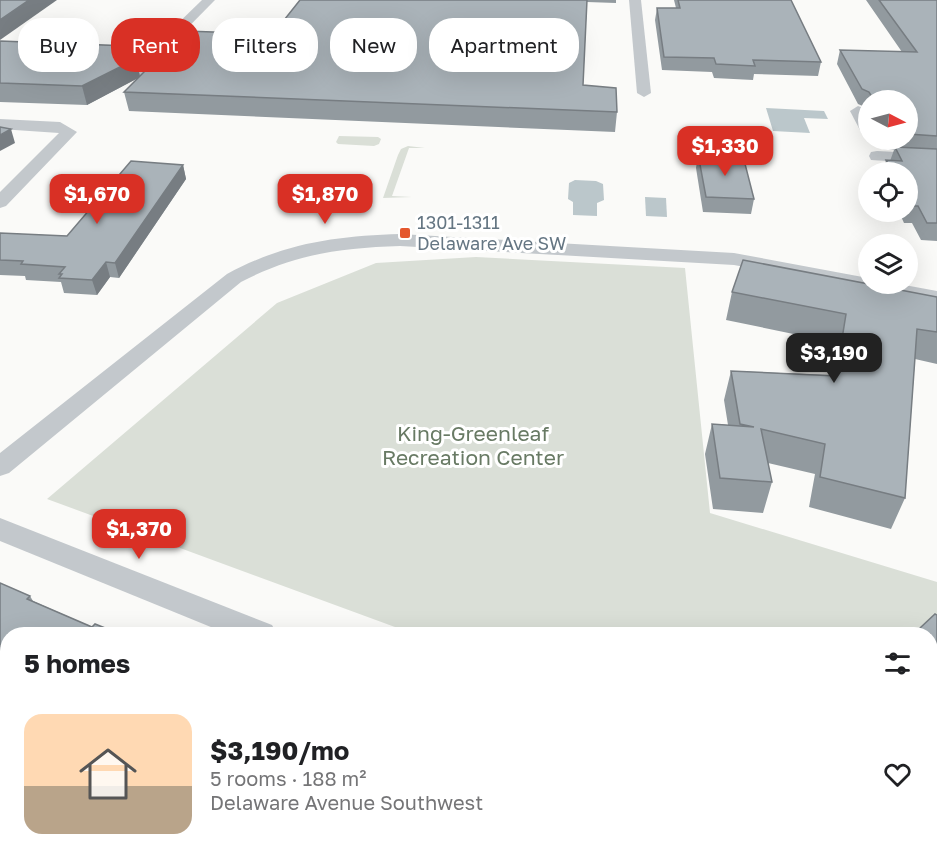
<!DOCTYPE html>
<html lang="en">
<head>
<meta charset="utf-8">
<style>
	:root { --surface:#fff; --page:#f2f2f2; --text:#202124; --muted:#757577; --accent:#d93025 }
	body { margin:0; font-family:"Golos Text",sans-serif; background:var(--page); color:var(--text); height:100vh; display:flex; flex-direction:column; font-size:22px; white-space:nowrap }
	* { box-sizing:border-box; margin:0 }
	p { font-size:20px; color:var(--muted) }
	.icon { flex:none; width:33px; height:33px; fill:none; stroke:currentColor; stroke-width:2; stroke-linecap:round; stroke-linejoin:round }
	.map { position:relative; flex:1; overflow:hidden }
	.sheet { position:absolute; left:0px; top:627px; width:938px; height:234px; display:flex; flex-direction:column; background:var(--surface); border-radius:24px 24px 0 0; box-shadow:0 6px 24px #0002 }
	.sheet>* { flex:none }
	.top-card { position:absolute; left:18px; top:18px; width:600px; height:54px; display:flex; gap:12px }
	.needle { width:39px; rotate:96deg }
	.fabs { position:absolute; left:858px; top:90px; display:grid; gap:12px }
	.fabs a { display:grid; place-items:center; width:60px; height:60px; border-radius:50%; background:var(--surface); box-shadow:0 6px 24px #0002; font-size:30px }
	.price { position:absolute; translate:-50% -51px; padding:0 14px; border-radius:12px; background:var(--accent); color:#fff; font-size:20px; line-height:39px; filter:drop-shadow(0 2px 3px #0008) }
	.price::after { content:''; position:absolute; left:50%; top:36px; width:18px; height:14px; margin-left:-9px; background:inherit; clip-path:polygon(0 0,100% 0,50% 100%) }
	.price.current { background:#222; color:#fff }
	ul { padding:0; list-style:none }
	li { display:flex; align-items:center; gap:18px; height:150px; padding:0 24px }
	li span { display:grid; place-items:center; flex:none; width:168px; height:120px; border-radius:18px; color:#555 }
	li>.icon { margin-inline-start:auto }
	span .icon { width:72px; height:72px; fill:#fffc; stroke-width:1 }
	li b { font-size:26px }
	h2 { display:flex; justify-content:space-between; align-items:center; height:72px; padding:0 24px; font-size:26px }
	.tag { padding:0 21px; border-radius:24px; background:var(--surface); box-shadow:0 6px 24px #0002; font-size:21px; line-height:54px }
	.tag.current { background:var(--accent); color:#fff }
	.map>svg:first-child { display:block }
	.green { fill:#dadfd7 }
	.water { fill:#bbc7cb }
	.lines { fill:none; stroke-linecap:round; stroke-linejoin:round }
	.minor { fill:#c3c8cc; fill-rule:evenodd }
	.wall { fill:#929a9f }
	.shaded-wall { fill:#777d82 }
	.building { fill:#aab3b9; stroke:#777d82; stroke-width:1.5 }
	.poi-dot { fill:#e4572e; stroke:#fff; stroke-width:2 }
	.labels { text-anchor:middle; stroke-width:6; stroke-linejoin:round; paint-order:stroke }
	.far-poi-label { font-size:18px; fill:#657683; stroke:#fff; text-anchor:start }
	.park-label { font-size:21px; fill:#687a64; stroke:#fff }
</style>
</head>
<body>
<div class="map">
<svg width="937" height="861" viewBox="0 0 937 861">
	<rect width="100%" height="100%" fill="#fafaf8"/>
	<g class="green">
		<polygon points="339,136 378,137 381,139 379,144 374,146 338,144 336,142"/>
		<polygon points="408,146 425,148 409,148 392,196 412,197 383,198 398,155 401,149"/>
		<polygon points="476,257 685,268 710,513 937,582 937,861 782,861 778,854 930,854 930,634 414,634 47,499 277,303 376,263"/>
	</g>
	<g class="water">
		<polygon points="766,108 824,111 828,119 804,118 810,133 773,131"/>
		<polygon points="575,180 596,181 603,184 604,200 597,203 597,216 573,215 573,202 568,199 569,183"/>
		<polygon points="645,197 666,198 667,217 646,216"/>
	</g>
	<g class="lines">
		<g class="minor">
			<polygon points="202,0 215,0 141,75 131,75 129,72 131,69"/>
			<polygon points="629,0 641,0 651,93 644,97 637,93"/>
			<polygon points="858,106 863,108 868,116 868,136 862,134 850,111"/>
			<polygon points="0,119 60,122 77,132 6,206 0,208 0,192 59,133 0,129"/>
			<polygon points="877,151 937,154 937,164 871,160 869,156 871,152"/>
			<path d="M400,234L734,253L868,278V284H899L937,291V303L734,265L400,246C340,248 295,254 241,282L9,473L0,476V453L227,274C284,243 336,236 400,234Z"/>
			<polygon points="0,518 272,625 277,634 228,634 0,541"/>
			<polygon points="674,854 713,854 716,861 677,861"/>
		</g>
	</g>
	<g class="wall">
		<polygon points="300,0 616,0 616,3 587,2 583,85 617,112 615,132 129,111 124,92 138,78 87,105 0,102 0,41 129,46 133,59 136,59 140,76 273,34"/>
		<polygon points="674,0 791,0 821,62 818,76 754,74 753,80 714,78 712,72 662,70 655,20 657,8 676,8"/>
		<polygon points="866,0 937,0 937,241 921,240 912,223 904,223 899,212 908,212 908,172 883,172 886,160 890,161 894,150 882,149 877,140 908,140 908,100 868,100 868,113 865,107 858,104 837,64 840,50 902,52"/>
		<polygon points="698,154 754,199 751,214 703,212 696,168"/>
		<polygon points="183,165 186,179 119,278 110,277 97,295 64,293 61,282 26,280 25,276 0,275 0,233 67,236"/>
		<polygon points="732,292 937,297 937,364 915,359 905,498 891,529 809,507 815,474 768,463 772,482 763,513 713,509 705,454 712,424 728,425 724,400 731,371 832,375 837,343 726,320"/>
		<polygon points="0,583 30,596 33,601 92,627 120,634 8,634 8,662 0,658"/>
		<polygon points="916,854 930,854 937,861 915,861"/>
	</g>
	<g class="shaded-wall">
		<polygon points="29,0 57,0 0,40 0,20"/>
		<polygon points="129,46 133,61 136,59 140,77 87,105 82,86 123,55"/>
		<polygon points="11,129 15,143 0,151 0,135"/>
		<polygon points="183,165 186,179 119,278 115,263"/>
		<polygon points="106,262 110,277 97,295 92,280"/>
		<polygon points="180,854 191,854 188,861 177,861"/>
		<polygon points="435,854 437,854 436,861 434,861"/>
	</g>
	<g class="building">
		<polygon points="0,0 29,0 0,20"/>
		<polygon points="300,0 587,0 583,85 616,88 617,112 124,92 185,31 273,34"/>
		<polygon points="678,0 791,0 821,62 753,60 755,66 716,64 714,58 664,57 657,8 680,8"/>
		<polygon points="879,0 937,0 937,136 908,134 908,100 874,100 869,92 862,89 840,50 917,52"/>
		<polygon points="0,41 129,46 123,55 127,59 136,59 82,86 0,83"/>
		<polygon points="0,127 11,129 0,135"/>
		<polygon points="895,147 937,149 937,223 927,223 918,206 910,206 908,201 908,172 893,172 886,160 902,161"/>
		<polygon points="698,154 743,156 754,199 706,197"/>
		<polygon points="131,161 183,165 115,263 106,262 92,280 59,278 62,274 59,274 65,267 21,264 23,261 0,260 0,233 67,236"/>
		<polygon points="743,260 937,297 937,332 917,329 905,498 820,477 825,444 761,429 772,482 720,478 712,424 754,427 740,424 731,371 836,376 846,314 732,292"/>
		<polygon points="0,583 30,596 27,599 92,627 95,624 120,634 8,634 8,649 0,646"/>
		<polygon points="935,614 937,615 937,861 919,861 920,854 930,854 930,634 915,634 920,628"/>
		<polygon points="65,854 180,854 177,861 62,861"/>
		<polygon points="329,854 435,854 434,861 327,861"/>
		<polygon points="529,854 594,854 594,861 528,861"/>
	</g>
	<rect class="poi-dot" x="399" y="227" width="12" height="12" rx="3"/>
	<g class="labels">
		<g class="far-poi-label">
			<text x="417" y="229">1301-1311<tspan x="417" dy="21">Delaware Ave SW</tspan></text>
		</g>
		<g class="park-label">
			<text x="473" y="441">King-Greenleaf<tspan x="473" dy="24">Recreation Center</tspan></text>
		</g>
	</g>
</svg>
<div class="fabs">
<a><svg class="needle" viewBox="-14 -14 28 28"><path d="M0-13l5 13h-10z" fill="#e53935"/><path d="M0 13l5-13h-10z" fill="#757577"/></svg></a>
<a><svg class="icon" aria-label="locate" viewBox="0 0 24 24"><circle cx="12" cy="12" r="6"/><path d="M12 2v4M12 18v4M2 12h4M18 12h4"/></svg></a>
<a><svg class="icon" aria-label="layers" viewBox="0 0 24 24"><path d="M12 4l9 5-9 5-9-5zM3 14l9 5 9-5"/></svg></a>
</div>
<b class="price" style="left:725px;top:177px">$1,330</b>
<b class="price" style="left:97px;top:225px">$1,670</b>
<b class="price" style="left:325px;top:225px">$1,870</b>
<b class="price current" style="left:834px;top:384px">$3,190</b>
<b class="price" style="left:139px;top:560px">$1,370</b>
<div class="top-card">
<a class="tag">Buy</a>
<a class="tag current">Rent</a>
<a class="tag">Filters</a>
<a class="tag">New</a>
<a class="tag">Apartment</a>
</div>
<section class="sheet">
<h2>5 homes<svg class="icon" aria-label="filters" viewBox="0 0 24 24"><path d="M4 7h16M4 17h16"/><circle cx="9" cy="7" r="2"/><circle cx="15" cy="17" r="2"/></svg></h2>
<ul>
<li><span style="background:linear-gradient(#ffd9b3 60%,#b9a48a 0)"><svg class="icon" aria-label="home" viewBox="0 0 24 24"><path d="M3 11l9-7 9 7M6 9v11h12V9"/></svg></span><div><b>$3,190/mo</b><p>5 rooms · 188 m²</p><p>Delaware Avenue Southwest</p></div><svg class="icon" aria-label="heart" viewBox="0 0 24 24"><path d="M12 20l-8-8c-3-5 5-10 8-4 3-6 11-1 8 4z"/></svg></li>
</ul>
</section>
</div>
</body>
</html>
